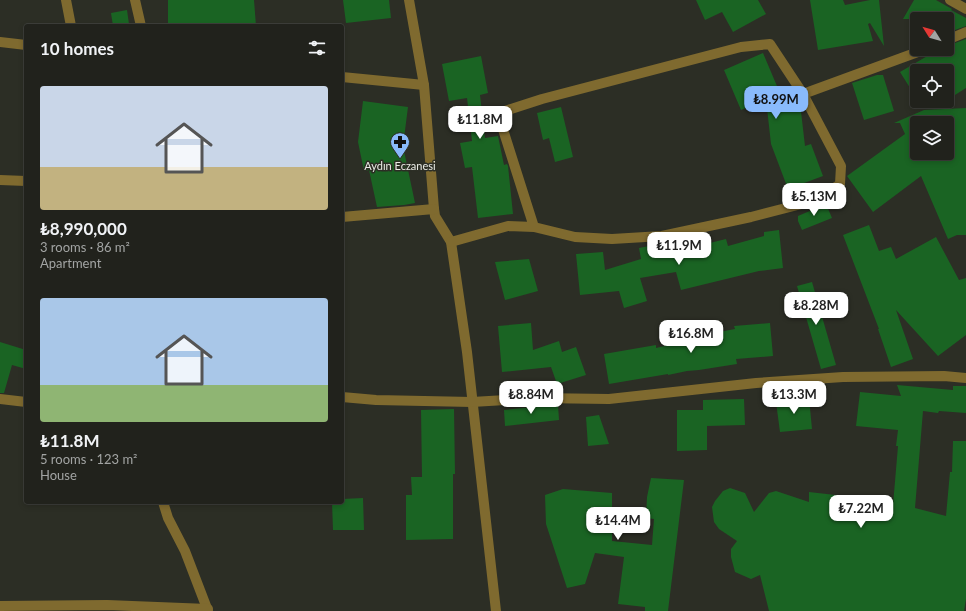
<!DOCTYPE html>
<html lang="en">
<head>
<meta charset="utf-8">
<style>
	:root { --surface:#21221c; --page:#2d2f29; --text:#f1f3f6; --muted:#a2a4a3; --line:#3e3f3b; --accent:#89bafc }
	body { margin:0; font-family:Lato,sans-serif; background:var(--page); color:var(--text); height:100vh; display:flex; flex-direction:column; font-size:15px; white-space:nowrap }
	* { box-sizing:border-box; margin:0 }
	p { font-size:13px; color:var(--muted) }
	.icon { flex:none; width:22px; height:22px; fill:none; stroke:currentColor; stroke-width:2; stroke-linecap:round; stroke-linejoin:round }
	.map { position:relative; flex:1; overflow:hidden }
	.panel { position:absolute; left:24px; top:24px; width:320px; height:480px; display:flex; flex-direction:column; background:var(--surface); border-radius:4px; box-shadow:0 2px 6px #0003,0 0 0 1px var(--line) }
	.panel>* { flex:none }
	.needle { width:26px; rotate:307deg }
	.buttons { position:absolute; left:910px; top:12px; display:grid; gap:8px }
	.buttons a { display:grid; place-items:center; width:44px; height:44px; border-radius:4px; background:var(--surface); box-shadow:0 2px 6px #0003,0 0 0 1px var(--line); font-size:20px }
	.price { position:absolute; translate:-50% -34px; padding:0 9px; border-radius:8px; background:#fff; color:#222; font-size:13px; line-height:26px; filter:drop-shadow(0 1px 2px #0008) }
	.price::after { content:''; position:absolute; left:50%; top:24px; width:12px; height:9px; margin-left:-6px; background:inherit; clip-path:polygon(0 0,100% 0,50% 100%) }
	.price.current { background:var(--accent); color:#111 }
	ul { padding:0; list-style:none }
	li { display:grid; align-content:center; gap:8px; height:212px; padding:0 16px }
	li span { display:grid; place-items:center; height:124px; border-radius:4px; color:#555 }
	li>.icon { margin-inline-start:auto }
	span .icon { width:72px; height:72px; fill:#fffc; stroke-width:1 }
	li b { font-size:17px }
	h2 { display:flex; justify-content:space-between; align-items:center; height:48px; padding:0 16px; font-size:17px }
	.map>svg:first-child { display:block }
	.building { fill:#1a6423; fill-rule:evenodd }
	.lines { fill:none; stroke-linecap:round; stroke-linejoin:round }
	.minor { stroke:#7f6a2f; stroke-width:10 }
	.labels { text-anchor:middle; stroke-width:3; stroke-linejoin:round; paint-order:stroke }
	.poi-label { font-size:11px; fill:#eaece6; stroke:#2c2e25 }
</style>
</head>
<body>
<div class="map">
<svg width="966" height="611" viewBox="0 0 966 611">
	<rect width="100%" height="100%" fill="#2c2e25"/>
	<g class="building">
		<polygon points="168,0 254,0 256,26 168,26"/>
		<polygon points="343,0 389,0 391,18 346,23"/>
		<polygon points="696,0 758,0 766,14 733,32 722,12 705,20"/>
		<polygon points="810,0 843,0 845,5 870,0 879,0 884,46 870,23 868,24 873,41 818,50"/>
		<polygon points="914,0 936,0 952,9 951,10 966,18 966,26 947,33 947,19 903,19"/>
		<polygon points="127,10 129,24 113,26 111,13"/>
		<polygon points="966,39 966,88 947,100 947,71 928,71 917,68 917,99 900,72 929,55 937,49 947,49 947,46"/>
		<polygon points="763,53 785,105 800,103 805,146 811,144 823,176 788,189 771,144 766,99 741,110 724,70"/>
		<polygon points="481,56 488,93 480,95 485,138 498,136 504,165 507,164 508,166 513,214 478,218 472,167 465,168 460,143 472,141 467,98 449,101 442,64"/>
		<polygon points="877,75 883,75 894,111 864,120 852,83"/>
		<polygon points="363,101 408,107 403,146 415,203 404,205 377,207 369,170 364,171 358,142"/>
		<polygon points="561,107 573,157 555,162 549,138 543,140 537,113"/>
		<path d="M966,108V235H957L948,239L921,176L873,212L847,176L905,134L900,123H894L924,110ZM917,123H947V153H917Z"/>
		<polygon points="826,204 832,218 802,230 798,221 798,216"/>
		<polygon points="869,225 879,251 891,247 896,259 936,237 959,280 966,278 966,335 938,356 896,310 913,359 891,367 878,329 879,329 843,235"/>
		<polygon points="779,230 783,268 759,271 681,290 676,272 640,278 647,301 624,308 619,291 580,295 576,254 603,252 605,270 641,259 639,248 649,246 649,243 667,242 669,253 726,239 728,246 764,236 764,232"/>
		<polygon points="529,259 538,291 505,300 495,262"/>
		<polygon points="812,282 836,365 821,369 797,286"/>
		<polygon points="531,323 533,350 559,341 562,352 576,347 586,375 557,384 551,367 502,372 498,326"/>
		<polygon points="770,323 773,356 736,359 737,364 699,370 687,371 668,375 668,374 609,384 604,354 656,345 656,348 703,337 703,335 735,329 734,326"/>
		<polygon points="0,342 26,350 26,369 12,365 4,393 0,393"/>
		<polygon points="897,385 953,390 953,386 966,386 966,413 939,411 938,413 923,411 915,508 946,516 950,472 952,472 953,441 966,441 966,599 964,611 769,611 760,575 751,579 735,572 731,557 731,549 737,541 719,529 714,522 712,507 715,501 723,491 730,488 745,493 754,512 769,493 776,491 809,502 809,492 853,497 893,505 898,446 896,446 898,430 856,426 860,392 901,396"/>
		<polygon points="809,398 812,429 780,432 776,402"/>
		<polygon points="744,399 745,425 707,426 707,450 677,451 677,410 703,410 703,400"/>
		<polygon points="553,405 558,405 559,420 505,426 504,410"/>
		<polygon points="454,409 455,474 453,474 453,539 406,540 406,495 412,495 411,477 422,477 421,410"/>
		<polygon points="599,415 609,444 588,446 586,417"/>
		<polygon points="651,478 684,480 668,611 645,611 645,607 618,604 624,557 595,553 585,584 567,588 546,524 545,495 563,489 612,493 612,541 652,545 654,519 646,518 647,497"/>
		<polygon points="363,498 364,530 333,530 332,502 342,502 342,499"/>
	</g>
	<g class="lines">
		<g class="minor">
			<polyline points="66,0 71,26"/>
			<polyline points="135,0 141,26"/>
			<polyline points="409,0 424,85 434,209 435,216 451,242 467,352 496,611"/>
			<polyline points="950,0 966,9"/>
			<polyline points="947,40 966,32"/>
			<polyline points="0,42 26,45"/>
			<polyline points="342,77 424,85"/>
			<polyline points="803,94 926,49"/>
			<polyline points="0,180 26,181"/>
			<polyline points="342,217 434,209"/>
			<polyline points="451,242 508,226 534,227 575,237 612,239 662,236 751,217 817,200 840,184 841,166 803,94 770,44 741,47 542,99 505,111 500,120 534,227"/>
			<polyline points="342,397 376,400 472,402 537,398 609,399 756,383 843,377 944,376 966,378"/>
			<polyline points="0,399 26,402"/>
			<polyline points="163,502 168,518 185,551 208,611"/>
			<polyline points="0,606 107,605 208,609"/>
		</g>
	</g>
	<defs>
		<symbol id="pharmacy-pin" viewBox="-11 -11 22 30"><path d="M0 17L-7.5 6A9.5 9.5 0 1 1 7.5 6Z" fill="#89bafc" stroke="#2c2e25"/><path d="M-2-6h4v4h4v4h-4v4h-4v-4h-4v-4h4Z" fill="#111"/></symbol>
	</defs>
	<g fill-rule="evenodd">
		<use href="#pharmacy-pin" x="389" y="131" width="22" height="30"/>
	</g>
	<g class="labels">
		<g class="poi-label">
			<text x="400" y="170">Aydın Eczanesi</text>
		</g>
	</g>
</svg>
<div class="buttons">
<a><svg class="needle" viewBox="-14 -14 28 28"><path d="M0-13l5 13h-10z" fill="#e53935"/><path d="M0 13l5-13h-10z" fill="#a2a4a3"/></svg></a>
<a><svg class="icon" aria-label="locate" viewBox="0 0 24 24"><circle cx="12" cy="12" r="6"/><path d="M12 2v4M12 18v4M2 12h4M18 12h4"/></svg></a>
<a><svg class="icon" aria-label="layers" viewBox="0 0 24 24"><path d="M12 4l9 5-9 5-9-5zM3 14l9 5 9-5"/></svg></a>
</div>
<b class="price current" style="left:776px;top:120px">₺8.99M</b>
<b class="price" style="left:480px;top:140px">₺11.8M</b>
<b class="price" style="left:814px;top:217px">₺5.13M</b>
<b class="price" style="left:679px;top:266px">₺11.9M</b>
<b class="price" style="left:816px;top:326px">₺8.28M</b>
<b class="price" style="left:691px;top:354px">₺16.8M</b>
<b class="price" style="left:531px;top:415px">₺8.84M</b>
<b class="price" style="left:794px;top:415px">₺13.3M</b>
<b class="price" style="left:861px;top:529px">₺7.22M</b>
<b class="price" style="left:618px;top:541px">₺14.4M</b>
<section class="panel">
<h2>10 homes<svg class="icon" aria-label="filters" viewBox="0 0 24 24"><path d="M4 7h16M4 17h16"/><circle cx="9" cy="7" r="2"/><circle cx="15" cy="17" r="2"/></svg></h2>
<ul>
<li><span style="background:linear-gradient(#c9d6e8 65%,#c2b280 0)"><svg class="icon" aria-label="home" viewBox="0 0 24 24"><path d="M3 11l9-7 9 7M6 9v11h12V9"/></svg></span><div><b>₺8,990,000</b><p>3 rooms · 86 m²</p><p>Apartment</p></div></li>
<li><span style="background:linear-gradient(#a9c7e8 70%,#8fb573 0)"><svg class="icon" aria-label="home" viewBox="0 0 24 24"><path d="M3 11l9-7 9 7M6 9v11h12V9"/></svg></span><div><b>₺11.8M</b><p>5 rooms · 123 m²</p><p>House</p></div></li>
</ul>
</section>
</div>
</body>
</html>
